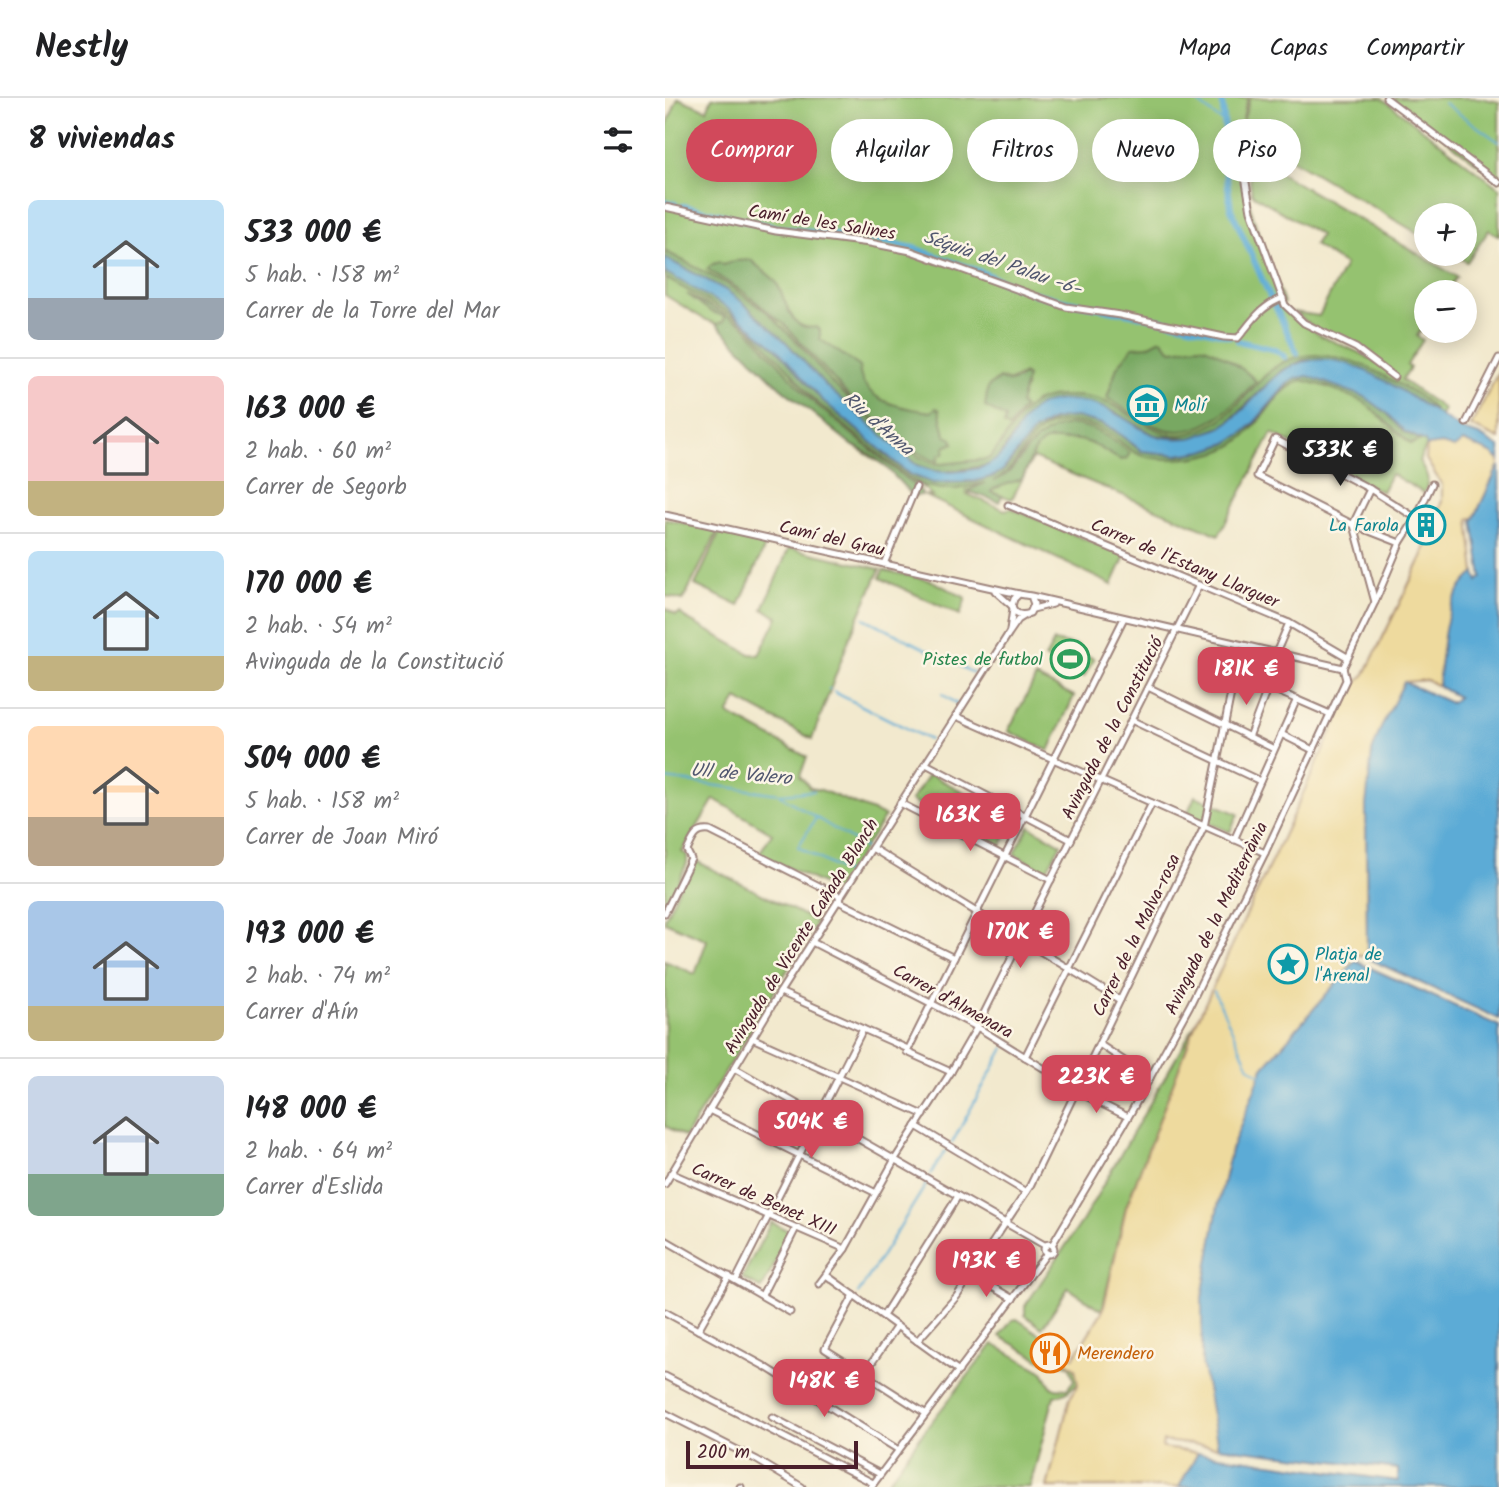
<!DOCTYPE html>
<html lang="es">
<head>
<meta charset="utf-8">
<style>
	:root { --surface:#fff; --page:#f2f2f2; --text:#202124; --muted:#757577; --line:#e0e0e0; --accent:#d1495b }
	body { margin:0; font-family:Kalam,sans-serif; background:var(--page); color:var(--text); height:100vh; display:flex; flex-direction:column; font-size:26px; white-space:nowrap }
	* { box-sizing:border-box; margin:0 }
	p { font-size:23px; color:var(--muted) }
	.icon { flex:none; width:38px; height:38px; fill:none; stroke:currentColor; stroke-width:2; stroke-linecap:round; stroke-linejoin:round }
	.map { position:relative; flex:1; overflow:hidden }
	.panel { display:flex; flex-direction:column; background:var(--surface); width:665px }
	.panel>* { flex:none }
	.banner { position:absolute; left:21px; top:21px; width:665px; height:63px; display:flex; gap:14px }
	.tools { position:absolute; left:749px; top:105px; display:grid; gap:14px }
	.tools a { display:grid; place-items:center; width:63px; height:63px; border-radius:50%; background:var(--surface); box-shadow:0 4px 18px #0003; font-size:35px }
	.scale { position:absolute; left:21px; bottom:18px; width:172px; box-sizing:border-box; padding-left:7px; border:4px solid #4a1f2b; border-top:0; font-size:19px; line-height:24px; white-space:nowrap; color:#4a1f2b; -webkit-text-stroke:5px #fcf5e5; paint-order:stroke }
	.price { position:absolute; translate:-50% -60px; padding:0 16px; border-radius:14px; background:var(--accent); color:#fff; font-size:23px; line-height:46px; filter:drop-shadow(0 2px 4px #0008) }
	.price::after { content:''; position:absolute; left:50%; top:42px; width:21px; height:16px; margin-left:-10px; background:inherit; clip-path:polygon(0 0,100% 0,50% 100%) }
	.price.on { background:#222; color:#fff }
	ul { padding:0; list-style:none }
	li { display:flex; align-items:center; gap:21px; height:175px; padding:0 28px }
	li+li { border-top:2px solid var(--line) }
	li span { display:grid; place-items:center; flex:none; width:196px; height:140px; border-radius:10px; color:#555 }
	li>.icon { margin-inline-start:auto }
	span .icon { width:84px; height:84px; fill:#fffc; stroke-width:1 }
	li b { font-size:30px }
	h2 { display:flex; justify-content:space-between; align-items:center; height:84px; padding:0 28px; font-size:30px }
	.chip { padding:0 24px; border-radius:32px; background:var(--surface); box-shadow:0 4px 18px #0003; font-size:24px; line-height:63px }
	.chip.on { background:var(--accent); color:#fff }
	header { display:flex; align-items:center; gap:42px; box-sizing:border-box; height:98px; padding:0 35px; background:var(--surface); border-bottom:2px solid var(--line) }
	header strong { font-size:33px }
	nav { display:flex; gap:38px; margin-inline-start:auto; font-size:24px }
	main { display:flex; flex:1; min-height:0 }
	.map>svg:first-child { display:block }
	.green { fill:#95c270; stroke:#70704e; stroke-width:2; fill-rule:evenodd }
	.forest { fill:#78a862; stroke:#616446; stroke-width:2 }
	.sand { fill:#eeda9e; stroke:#9c7c64; stroke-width:2 }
	.water { fill:#5cabd6; stroke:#536580; stroke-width:2 }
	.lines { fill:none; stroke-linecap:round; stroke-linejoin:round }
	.stream { stroke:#5cabd6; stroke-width:2 }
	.canal { stroke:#5cabd6; stroke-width:6 }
	.minor-casing { stroke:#9e847c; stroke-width:9 }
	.minor { stroke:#fff; stroke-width:5 }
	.labels { text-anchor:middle; stroke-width:5; stroke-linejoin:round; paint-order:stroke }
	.street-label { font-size:18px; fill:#4a1f2b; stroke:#fcf5e5 }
	.culture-label { font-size:18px; fill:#0d838f; stroke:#fcf5e5; text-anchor:start }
	.leisure-label { font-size:18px; fill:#27864d; stroke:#fcf5e5; text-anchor:end }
	.food-label { font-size:18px; fill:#c56008; stroke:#fcf5e5; text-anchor:start }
	.water-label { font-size:19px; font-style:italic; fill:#51576f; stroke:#fcf5e5 }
</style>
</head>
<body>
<header>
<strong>Nestly</strong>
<nav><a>Mapa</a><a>Capas</a><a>Compartir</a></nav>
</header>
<main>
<section class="panel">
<h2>8 viviendas<svg class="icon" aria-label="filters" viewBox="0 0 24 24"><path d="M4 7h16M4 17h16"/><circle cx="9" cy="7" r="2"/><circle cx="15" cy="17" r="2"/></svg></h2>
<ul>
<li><span style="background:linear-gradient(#bfe0f5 70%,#9aa5b1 0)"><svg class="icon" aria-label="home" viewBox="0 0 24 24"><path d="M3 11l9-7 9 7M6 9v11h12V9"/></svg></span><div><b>533 000 €</b><p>5 hab. · 158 m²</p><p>Carrer de la Torre del Mar</p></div></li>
<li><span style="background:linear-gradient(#f6c9c9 75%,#c2b280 0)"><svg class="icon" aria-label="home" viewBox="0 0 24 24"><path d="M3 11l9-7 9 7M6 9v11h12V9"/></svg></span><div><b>163 000 €</b><p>2 hab. · 60 m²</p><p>Carrer de Segorb</p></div></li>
<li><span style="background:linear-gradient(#bfe0f5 75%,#c2b280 0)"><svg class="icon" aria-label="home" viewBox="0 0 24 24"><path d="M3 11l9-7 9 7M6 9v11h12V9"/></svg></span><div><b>170 000 €</b><p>2 hab. · 54 m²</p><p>Avinguda de la Constitució</p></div></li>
<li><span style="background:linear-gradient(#ffd9b3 65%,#b9a48a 0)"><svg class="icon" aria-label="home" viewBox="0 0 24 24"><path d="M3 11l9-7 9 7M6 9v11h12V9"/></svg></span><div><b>504 000 €</b><p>5 hab. · 158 m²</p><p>Carrer de Joan Miró</p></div></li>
<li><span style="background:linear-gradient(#a9c7e8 75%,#c2b280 0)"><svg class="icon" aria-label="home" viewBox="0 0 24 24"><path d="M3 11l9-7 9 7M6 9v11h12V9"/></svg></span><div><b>193 000 €</b><p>2 hab. · 74 m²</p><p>Carrer d'Aín</p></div></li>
<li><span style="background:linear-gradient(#c9d6e8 70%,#7fa58c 0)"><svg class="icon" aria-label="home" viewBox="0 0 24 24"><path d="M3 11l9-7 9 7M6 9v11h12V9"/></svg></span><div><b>148 000 €</b><p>2 hab. · 64 m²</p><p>Carrer d'Eslida</p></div></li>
</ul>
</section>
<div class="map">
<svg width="834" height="1389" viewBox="0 0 834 1389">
	<rect width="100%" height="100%" fill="#fcf5e5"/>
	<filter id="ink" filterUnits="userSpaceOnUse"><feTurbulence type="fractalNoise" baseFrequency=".0143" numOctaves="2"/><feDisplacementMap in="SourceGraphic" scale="14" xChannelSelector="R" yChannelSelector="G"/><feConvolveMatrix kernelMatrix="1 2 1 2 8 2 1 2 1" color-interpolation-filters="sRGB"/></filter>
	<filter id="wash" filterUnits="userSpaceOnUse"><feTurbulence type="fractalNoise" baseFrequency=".00686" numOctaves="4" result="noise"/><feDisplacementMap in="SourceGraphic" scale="28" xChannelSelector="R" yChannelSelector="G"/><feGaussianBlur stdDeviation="1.57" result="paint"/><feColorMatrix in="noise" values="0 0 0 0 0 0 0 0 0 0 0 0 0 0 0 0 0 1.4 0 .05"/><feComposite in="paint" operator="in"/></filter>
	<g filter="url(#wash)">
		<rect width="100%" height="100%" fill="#f2e9ce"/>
		<g class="green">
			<path d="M13,0L42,12L47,0H583C561,64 596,144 619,205L614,207L656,238L697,256L731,277L696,250L651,231L630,214L654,218L680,167L649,147L655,137L587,96L581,55L792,179L781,194H761V224L752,238L758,242L742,267L745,270L737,282L779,311L754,363C762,375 766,382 759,395L726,376L717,394L607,335L554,437L368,360L347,401L317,391L302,396L340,412L346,410L460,458L447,487L259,397L267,398C261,390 252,385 242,383L241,387L220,368L187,347L115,289L50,225L39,221L0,197V32ZM359,276L362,279L359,285L361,288L355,301L322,296L323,289L334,280L345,283Z"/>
			<polygon points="585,0 717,0 834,90 834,138 824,132 802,164 788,156 800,156 800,117 761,117 761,140 581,35 578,24"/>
			<polygon points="731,0 816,0 834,4 834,82 729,2"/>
			<polygon points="0,421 51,432 52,435 18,502 0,498"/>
			<polygon points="55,434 101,446 74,508 30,487"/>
			<polygon points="124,450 215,471 184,541 147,641 72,601 63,616 142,659 135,678 145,690 156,692 220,718 172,793 94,756 107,735 49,701 17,754 22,757 22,765 0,812 0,510 11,517 15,515 23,522 85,556 94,557 113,519 98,511"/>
			<polygon points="218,472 267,483 301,500 295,517 215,480"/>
			<polygon points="389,543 413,548 412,552 429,561 419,579 380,560"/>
			<polygon points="371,579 409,598 384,653 343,633"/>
			<polygon points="264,676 350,721 335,750 246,703"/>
			<polygon points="530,698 573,716 565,734 522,716"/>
			<polygon points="364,728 396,746 381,773 349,756"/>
			<polygon points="29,762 152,824 20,1039 0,1028 0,863 30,876 42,842 0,824 0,820 21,775"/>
			<polygon points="531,925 461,1109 437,1212 403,1190 377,1230 360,1217 360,1208 418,1122"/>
			<polygon points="106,1124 126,1134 97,1191 77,1180"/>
			<polygon points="352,1221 399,1253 391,1267 384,1267 335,1238 347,1222"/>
			<path d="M328,1246L378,1274L387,1290L402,1291L409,1282L405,1269L400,1266H393L399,1262C410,1268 412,1273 413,1285L401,1295L389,1298L365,1389H219L260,1332Z"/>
		</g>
		<g class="forest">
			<path d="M0,153L62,186L102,214L134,246L168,286L200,316L254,359L267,365L276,366L323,361C340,345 348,321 366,307C374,300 386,299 396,298C413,298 428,298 443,305C470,316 494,343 526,335C565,325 577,298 604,274C634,247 683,257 714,275C729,284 759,297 770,313L697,271L668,262H638L615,274L559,328L526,340L490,337L451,315L424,305L409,303L386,304L364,316L332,361L324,367L274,375L250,366L162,289L121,244L76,203L59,191L0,160Z"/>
			<path d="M86,162C93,170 105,176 111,184C122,200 123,235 152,229L155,232V241L194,268C196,305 238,310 266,314L271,310L274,311L280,337L287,341L289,345L280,349L279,356L274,357L273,363L267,362L247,351L186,301L120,227L80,195L42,171L48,166L54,164L58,167L70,163Z"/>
			<path d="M0,174L61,209L111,250L156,301L181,323L244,377L268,385L310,384L329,378L339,372L369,333L388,323L398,320L411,319L436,326L447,331L476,353L513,358L539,353L561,346L578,335L588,327L622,286L632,280L643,278L700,299L722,315L739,334L756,342L746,346L699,304L663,289L637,282C601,296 595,343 549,355C528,361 497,364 475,357C465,353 458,345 449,339C430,326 406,319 384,328C364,337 356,360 341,375C338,378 332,381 328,383C344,378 350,367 360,354C395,312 427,324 465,355L461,361L456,362C436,352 424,339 401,342C392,343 383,339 375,347C366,355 362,371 357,381L328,391L326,394L337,398L334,404L302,393L320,385L292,391H276L260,388L243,380L148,301L125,273L80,225L62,214L0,180Z"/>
			<polygon points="22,196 78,226 147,303 256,393 257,397 250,398 245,395 221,369 205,356 187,347 115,289 51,226 58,224 60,219 45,213"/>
			<path d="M496,241L506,252C516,252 524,248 534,248C548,249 582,273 591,283C563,314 529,349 484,325C470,318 456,308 442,300L452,269L468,249L483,248Z"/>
			<polygon points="357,277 362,279 355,306 359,309 344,330 339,327 341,320 320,309 323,289 334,281 345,284 354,281"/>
		</g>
		<g class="sand">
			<polygon points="834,273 834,341 806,328"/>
			<path d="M798,343L826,355L834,362V367L808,423L807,420L804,421L810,475C783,495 778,555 773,588L762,582L739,584L701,707L702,860L693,856L690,863L598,970L566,1052L553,1108L537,1200L548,1321L553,1349L498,1343L497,1348L499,1350L533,1355L514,1389H382L405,1300L413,1287L410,1270L399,1262L404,1258L409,1259L438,1212L461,1110L531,925L688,588L700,576L757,459L777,403V387L761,361L762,348L777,346L789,350Z"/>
		</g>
		<g class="water">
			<path d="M0,160L59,191L76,203L121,244L162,289L250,366C266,374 278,375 296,373C305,372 319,371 326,365C349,351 351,317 378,306C400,297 430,305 450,315C463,321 474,331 487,336C497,340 512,341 524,340C529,340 534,337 539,335C545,333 552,332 558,328C599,302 608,256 666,262C707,267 761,310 796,331C801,334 806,334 811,336C819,339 826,345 834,349V362L826,355L798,343L789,350L777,346L762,348L760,343L740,334L722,315L700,299L643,278L632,280L622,286L588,326L578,335L562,345L539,353L512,357L477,353L448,331L437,326L411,319L398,320L387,322L369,333L338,372L329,378L311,383L268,385L244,376L156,301L111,250L61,209L0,174Z"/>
			<path d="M834,367V921L702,860L701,707L707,654L715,632L739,584L786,605L793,599L773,588C778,550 777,500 810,475L813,483L817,479L808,423Z"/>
			<polygon points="690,863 834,928 834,1389 514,1389 533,1355 733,1383 733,1371 553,1349 537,1264 537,1200 553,1108 566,1052 598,970"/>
		</g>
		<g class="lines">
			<g class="stream">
				<polyline points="527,0 559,25"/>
				<polyline points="779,5 834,44"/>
				<polyline points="199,520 308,575"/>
				<polyline points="164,591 165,591"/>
				<polyline points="169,594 265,642"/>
				<polyline points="277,596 292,606"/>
				<polyline points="0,681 115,696 149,693"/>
				<polyline points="115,697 200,750"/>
				<polyline points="151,720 133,749 183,776"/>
				<polyline points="549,893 584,969 596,977"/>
				<polyline points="287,1045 339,950"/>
				<polyline points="266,1076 280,1053"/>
				<polyline points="193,1196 262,1085"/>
			</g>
			<g class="canal">
				<polyline points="557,0 560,33 558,51 566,111 606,201"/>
				<polyline points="0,103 10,106"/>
				<polyline points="18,108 114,130 203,141 249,150 314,173 351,189"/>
				<path d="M368,195C433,212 500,220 565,238"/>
				<polyline points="610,208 632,255"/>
				<polyline points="573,243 611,252 620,259"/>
			</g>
		</g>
	</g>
	<g filter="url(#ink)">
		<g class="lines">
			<defs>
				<g id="minor">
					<polyline points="721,0 834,85"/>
					<polyline points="581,55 580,79 586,113 620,207 639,225 691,250 729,279"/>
					<path d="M0,109L111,133L205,145L246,153L401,209L455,217L559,239L573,240C587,223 597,207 618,200"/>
					<polyline points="801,325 834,260"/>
					<polyline points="343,407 624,525 682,559"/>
					<polyline points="0,417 354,496"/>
					<polyline points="688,426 705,391"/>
					<polyline points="689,427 710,504"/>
					<polyline points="735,445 689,427 592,378 610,341 705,391 751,420"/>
					<polyline points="219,466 251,389"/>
					<polyline points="330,493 347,508"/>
					<path d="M366,498L369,506L365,515C357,518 350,517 347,508L349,501L354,496L366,498L678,570"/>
					<polyline points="368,511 388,506"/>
					<polyline points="345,532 348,511"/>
					<polyline points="611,555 624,525"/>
					<polyline points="678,570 710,504 735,445 751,420 767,386"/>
					<polyline points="573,576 665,616"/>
					<polyline points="483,589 609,651"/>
					<polyline points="291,618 600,755"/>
					<polyline points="466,622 595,683"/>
					<polyline points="616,636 648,652"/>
					<polyline points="584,639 603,589"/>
					<polyline points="261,666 406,742"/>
					<polyline points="235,705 386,782"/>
					<polyline points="569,742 632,601"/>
					<polyline points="207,750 455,902"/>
					<polyline points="173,803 289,860"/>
					<path d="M0,815L26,761L22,753C28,741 30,731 45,733L176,799"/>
					<polyline points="147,844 312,929 412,991"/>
					<polyline points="115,894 243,951"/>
					<polyline points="87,940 259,1017"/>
					<polyline points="434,946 485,980"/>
					<polyline points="360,959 487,705"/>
					<polyline points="69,970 381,1148"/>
					<polyline points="286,974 242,954 459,520"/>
					<polyline points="411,993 463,1019"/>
					<polyline points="44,1012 211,1095"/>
					<polyline points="251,1028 361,1094"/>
					<polyline points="6,1075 180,1151"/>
					<polyline points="0,1086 115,894 344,535 353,522 361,517"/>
					<polyline points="0,1142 125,1214"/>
					<circle cx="384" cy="1151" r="5"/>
					<polyline points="387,1147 465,1016 525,907 600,755 681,582 678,570"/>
					<polyline points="161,1177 294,1273"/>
					<polyline points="307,1177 348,1201"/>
					<polyline points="71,1182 198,931"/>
					<polyline points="154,1186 180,1151 230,1061 286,974 312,929 534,487"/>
					<polyline points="97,1197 131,1130"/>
					<polyline points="189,1197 160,1251 260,1315"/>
					<polyline points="0,1214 99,1268 232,1351"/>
					<polyline points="218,1218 293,1098"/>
					<polyline points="33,1232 64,1178"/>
					<polyline points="252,1243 292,1198 365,1088 539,729 566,595 582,548"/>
					<polyline points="199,1276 232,1228"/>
					<polyline points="0,1278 208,1385"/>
					<polyline points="0,1315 92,1362 137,1389"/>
					<polyline points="107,1319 215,1376"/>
					<polyline points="75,1389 76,1389"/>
					<polyline points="206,1389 382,1155"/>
				</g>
			</defs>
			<use href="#minor" class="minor-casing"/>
			<use href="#minor" class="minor"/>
		</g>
	</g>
	<defs>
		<symbol id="museum-ring" viewBox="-11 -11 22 22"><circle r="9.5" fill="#fcf5e5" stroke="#0f9aa8" stroke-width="1.5"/><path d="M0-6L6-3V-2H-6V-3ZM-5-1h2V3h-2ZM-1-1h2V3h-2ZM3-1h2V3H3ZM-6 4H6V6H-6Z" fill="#0f9aa8"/></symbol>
		<symbol id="building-ring" viewBox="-11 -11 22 22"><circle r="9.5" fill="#fcf5e5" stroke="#0f9aa8" stroke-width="1.5"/><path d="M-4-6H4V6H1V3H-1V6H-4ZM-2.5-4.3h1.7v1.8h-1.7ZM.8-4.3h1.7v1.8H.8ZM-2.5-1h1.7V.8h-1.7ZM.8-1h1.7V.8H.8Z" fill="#0f9aa8"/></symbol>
		<symbol id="stadium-ring" viewBox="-11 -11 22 22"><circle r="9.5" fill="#fcf5e5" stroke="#2e9e5b" stroke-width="1.5"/><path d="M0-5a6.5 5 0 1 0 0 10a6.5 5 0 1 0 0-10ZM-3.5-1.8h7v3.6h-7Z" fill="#2e9e5b"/></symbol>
		<symbol id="sight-ring" viewBox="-11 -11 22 22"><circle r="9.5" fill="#fcf5e5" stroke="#0f9aa8" stroke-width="1.5"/><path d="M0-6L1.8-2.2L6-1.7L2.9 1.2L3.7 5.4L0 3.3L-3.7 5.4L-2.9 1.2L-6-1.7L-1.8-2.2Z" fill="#0f9aa8"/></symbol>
		<symbol id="restaurant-ring" viewBox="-11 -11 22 22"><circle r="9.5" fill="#fcf5e5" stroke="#e8710a" stroke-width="1.5"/><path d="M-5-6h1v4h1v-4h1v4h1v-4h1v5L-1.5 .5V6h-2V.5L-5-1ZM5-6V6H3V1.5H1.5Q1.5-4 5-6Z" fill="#e8710a"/></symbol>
	</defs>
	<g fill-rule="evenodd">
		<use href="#museum-ring" x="460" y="285" width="44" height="44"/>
		<use href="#building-ring" x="739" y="405" width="44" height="44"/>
		<use href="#stadium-ring" x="383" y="539" width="44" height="44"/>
		<use href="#sight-ring" x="601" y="844" width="44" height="44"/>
		<use href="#restaurant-ring" x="363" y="1233" width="44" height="44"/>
	</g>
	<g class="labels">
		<g class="street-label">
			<text transform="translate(157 124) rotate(9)" y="6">Camí de les Salines</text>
			<text transform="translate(167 440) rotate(13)" y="6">Camí del Grau</text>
			<text transform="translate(520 465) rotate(23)" y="6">Carrer de l'Estany Llarguer</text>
			<text transform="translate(447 630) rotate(-63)" y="6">Avinguda de la Constitució</text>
			<text transform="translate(551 820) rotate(-64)" y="6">Avinguda de la Mediterrània</text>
			<text transform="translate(471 837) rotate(-64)" y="6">Carrer de la Malva-rosa</text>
			<text transform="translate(136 838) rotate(-58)" y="6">Avinguda de Vicente Cañada Blanch</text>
			<text transform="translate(288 903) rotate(29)" y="6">Carrer d'Almenara</text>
			<text transform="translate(99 1101) rotate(24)" y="6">Carrer de Benet XIII</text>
		</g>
		<g class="culture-label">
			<text x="509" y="313">Molí</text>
			<text x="734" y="433" text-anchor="end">La Farola</text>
			<text x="650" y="862">Platja de<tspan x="650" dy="21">l'Arenal</tspan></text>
		</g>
		<g class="leisure-label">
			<text x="378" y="567">Pistes de futbol</text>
		</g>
		<g class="food-label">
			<text x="412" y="1261">Merendero</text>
		</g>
		<g class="water-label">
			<text transform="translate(338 164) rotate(19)" y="7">Séquia del Palau -6-</text>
			<text transform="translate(214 325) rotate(41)" y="7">Riu d'Anna</text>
			<text transform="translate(76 675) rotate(5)" y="7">Ull de Valero</text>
		</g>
	</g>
</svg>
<div class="tools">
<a>+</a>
<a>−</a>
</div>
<div class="scale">200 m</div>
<b class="price on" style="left:675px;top:390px">533K €</b>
<b class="price" style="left:581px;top:609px">181K €</b>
<b class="price" style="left:305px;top:755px">163K €</b>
<b class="price" style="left:355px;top:872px">170K €</b>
<b class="price" style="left:431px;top:1017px">223K €</b>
<b class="price" style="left:146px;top:1062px">504K €</b>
<b class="price" style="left:321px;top:1201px">193K €</b>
<b class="price" style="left:159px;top:1321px">148K €</b>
<div class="banner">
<a class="chip on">Comprar</a>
<a class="chip">Alquilar</a>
<a class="chip">Filtros</a>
<a class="chip">Nuevo</a>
<a class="chip">Piso</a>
</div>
</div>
</main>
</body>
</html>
